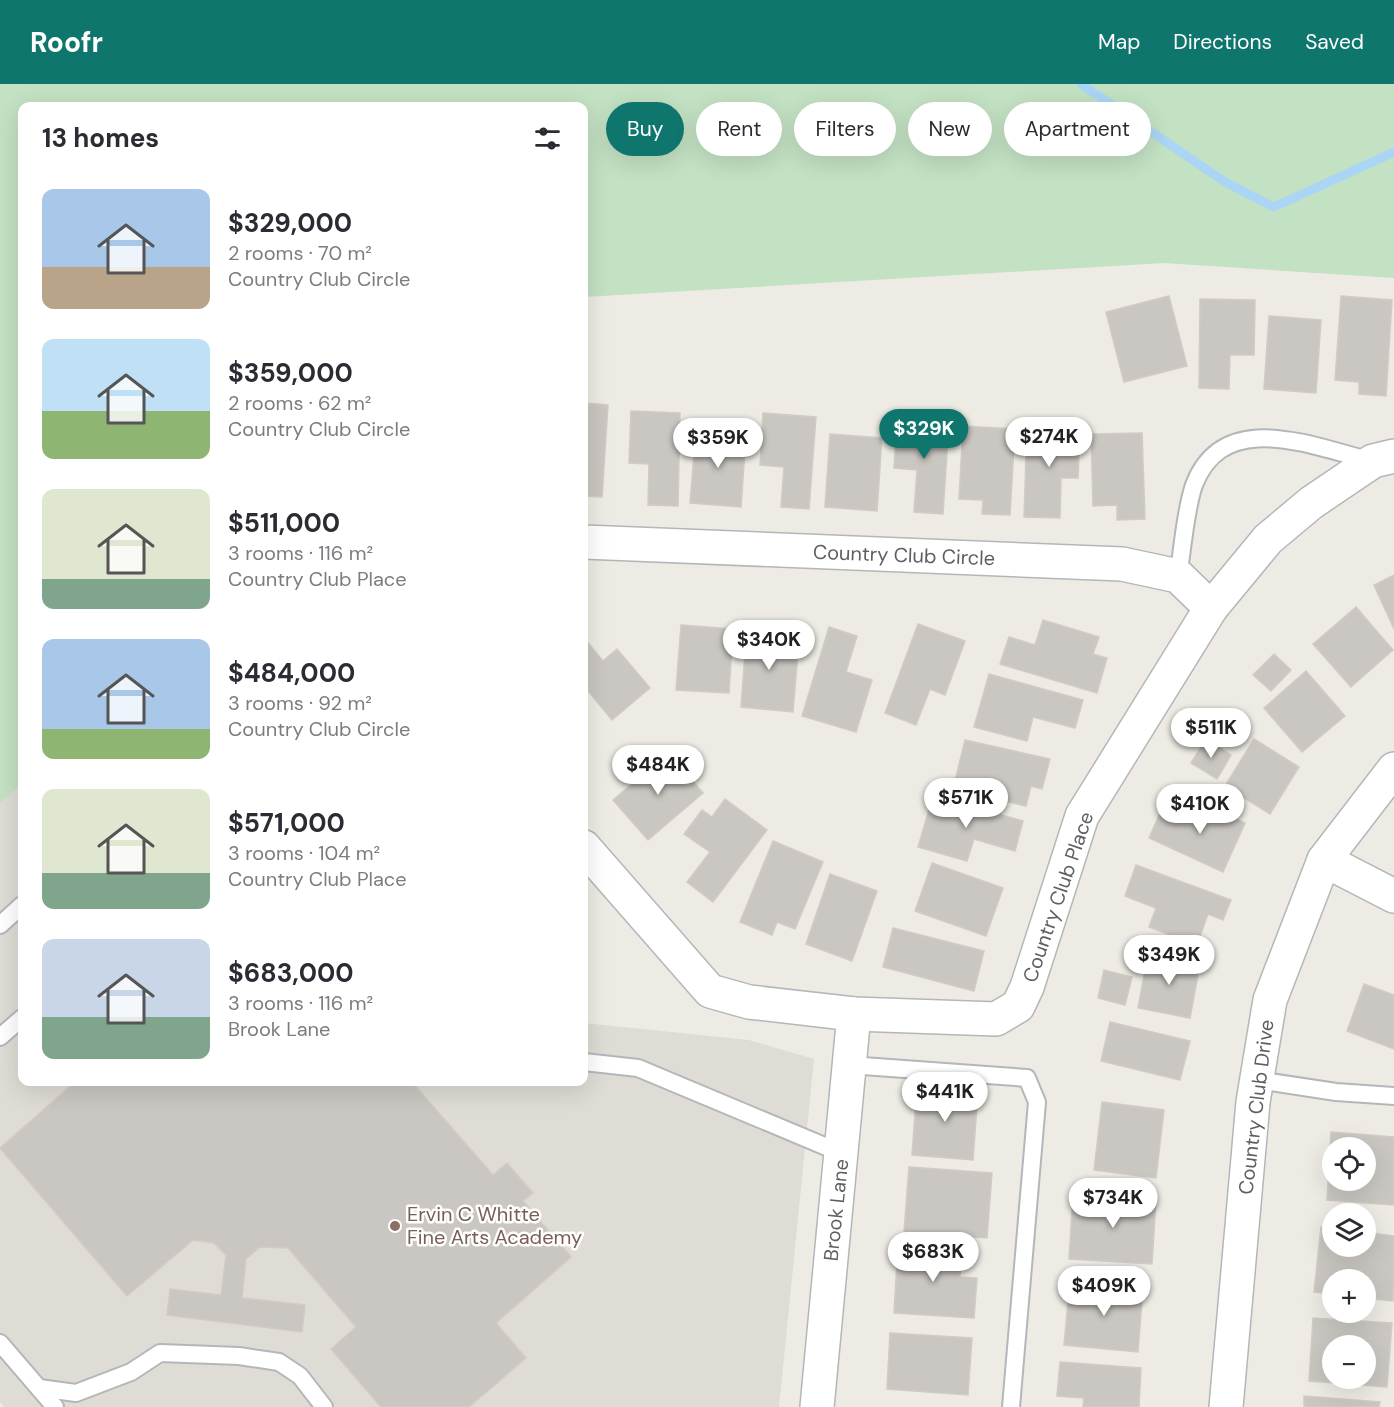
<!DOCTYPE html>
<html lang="en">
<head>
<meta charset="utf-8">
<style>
	:root { --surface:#fff; --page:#f2f2f3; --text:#2b2b33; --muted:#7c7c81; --accent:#0f766e }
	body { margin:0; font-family:"DM Sans",sans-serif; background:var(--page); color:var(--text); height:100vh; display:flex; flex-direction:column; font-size:22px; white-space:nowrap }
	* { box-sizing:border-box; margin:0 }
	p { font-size:20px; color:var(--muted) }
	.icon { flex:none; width:33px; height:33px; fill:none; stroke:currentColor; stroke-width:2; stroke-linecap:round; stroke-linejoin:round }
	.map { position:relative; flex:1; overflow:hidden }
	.details { position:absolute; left:18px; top:18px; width:570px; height:984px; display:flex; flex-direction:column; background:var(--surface); border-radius:12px; box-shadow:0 6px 24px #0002 }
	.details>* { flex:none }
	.hud { position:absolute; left:606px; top:18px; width:570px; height:54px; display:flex; gap:12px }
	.fabs { position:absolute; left:1322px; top:1053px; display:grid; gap:12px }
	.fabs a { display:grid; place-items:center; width:54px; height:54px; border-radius:50%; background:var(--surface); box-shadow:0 6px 24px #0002; font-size:30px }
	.price { position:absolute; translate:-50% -51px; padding:0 14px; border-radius:21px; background:#fff; color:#222; font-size:20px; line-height:39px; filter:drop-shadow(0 2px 3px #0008) }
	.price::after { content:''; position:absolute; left:50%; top:36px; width:18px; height:14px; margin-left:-9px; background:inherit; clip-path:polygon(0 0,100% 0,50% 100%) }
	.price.selected { background:var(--accent); color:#fff }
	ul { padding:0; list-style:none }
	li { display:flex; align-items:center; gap:18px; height:150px; padding:0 24px }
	li span { display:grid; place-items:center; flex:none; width:168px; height:120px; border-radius:12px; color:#555 }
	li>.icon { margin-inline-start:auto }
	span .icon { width:72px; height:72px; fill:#fffc; stroke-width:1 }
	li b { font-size:26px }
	h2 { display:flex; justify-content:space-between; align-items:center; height:72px; padding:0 24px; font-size:26px }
	.pill { padding:0 21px; border-radius:27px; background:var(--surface); box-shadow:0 6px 24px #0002; font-size:21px; line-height:54px }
	.pill.selected { background:var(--accent); color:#fff }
	header { display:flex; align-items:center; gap:36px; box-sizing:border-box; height:84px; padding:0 30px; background:var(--accent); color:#fff }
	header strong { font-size:28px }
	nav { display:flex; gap:33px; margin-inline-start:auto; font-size:21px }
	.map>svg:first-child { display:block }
	.education { fill:#dfdcd5 }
	.green { fill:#c3e1c3 }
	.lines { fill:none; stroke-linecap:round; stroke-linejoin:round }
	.stream { stroke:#abd5f5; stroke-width:9 }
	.building { fill:#cac7c2; stroke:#d1ccc3; stroke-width:1.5; fill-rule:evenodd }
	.lane-casing { stroke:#b4b6b9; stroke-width:20 }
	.street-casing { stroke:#b4b6b9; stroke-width:36 }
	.lane { stroke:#fff; stroke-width:16 }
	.street { stroke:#fff; stroke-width:33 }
	.education-dot { fill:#8d6e63; stroke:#fff; stroke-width:2 }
	.labels { text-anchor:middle; stroke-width:5; stroke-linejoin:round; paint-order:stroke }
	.street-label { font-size:20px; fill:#5c5f63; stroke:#fff }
	.education-label { font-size:20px; fill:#785e54; stroke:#fff; text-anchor:start }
</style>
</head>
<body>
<header>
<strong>Roofr</strong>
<nav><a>Map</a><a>Directions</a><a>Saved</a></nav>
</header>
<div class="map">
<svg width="1394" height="1323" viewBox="0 0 1394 1323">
	<rect width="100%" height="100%" fill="#edebe4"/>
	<polygon class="education" points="22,685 22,998 584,998 584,939 749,956 814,975 779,1323 4,1323 0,1318 0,704"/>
	<polygon class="green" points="0,0 1394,0 1394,194 1164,179 584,213 584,22 22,22 22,700 0,719"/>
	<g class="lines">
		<polyline class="stream" points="1081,0 1225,98 1274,123 1394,68"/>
	</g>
	<g class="building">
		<polygon points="1169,212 1187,282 1124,298 1106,228"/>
		<polygon points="1341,212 1392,216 1386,312 1359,310 1359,298 1335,296"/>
		<polygon points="1200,215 1255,216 1254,271 1230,271 1229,305 1199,304"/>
		<polygon points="1269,232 1321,236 1316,309 1264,305"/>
		<polygon points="584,319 608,321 602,413 584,412"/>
		<polygon points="631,327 680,329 678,422 648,421 649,380 629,379"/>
		<polygon points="763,329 816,333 809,425 781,423 784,383 760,381"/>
		<polygon points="897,334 949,338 943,430 914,428 917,386 894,384"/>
		<polygon points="963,342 1015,345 1010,431 982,430 983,416 959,415"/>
		<polygon points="1027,342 1080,343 1078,394 1061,394 1060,434 1024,433"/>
		<polygon points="696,347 746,352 741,423 690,419"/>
		<polygon points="1142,349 1145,435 1117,436 1117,421 1093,422 1091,350"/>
		<polygon points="830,350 882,354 877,427 825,423"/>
		<polygon points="1394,491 1394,545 1374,501"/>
		<polygon points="1356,523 1393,566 1351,603 1313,560"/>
		<polygon points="1043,536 1099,553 1093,570 1107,574 1097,609 1000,580 1009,553 1035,561"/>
		<polygon points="918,540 965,557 945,611 930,605 916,641 885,629"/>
		<polygon points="681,541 733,545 729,609 676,606"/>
		<polygon points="747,543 775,545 775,555 799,557 793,628 741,623"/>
		<polygon points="829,543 857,552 846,588 872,596 856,648 802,632"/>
		<polygon points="584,554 603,577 617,565 650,604 612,636 584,602"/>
		<polygon points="1274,570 1291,586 1271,607 1253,591"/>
		<polygon points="1306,587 1345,632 1302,668 1264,624"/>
		<polygon points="989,590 1083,616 1075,644 1033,633 1027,657 974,643"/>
		<polygon points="1206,655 1231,671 1217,695 1191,679"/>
		<polygon points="1254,655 1299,683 1270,730 1225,702"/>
		<polygon points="965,656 1050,675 1042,705 1031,702 1026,722 953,705"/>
		<polygon points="668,669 703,709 648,756 613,716"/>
		<polygon points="933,712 1023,737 1015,767 974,755 967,777 918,763"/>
		<polygon points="725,715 767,746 713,818 687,798 710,768 684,750 702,726 712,733"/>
		<polygon points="1196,716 1245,739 1223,788 1149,754 1161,727 1186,738"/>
		<polygon points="773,757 823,778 795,845 777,838 772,851 740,838"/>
		<polygon points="932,779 1003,804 986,852 915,827"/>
		<polygon points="1136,781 1231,816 1223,836 1208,830 1197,861 1149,843 1156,824 1125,812"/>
		<polygon points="830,790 877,807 852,877 806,860"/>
		<polygon points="893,844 984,867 974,907 883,883"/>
		<polygon points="1148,870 1200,880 1190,934 1138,924"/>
		<polygon points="1104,886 1132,893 1125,921 1098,914"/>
		<polygon points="1364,900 1394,911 1394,965 1347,947"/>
		<polygon points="1110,938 1190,957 1180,996 1101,977"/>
		<polygon points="75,998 412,998 493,1091 507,1079 533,1109 523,1117 571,1173 496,1239 526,1274 469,1323 381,1323 331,1265 356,1243 288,1164 260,1163 246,1175 242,1214 305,1221 302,1248 167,1231 170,1205 221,1211 226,1171 214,1159 193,1156 127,1212 0,1064"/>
		<polygon points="917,1003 978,1008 973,1076 912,1071"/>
		<polygon points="1102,1018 1164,1026 1156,1094 1094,1086"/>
		<path d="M1331,1048L1394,1053V1121L1327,1116ZM1332,1064H1365V1096H1332Z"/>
		<polygon points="909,1083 992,1089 987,1154 904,1148"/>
		<polygon points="1073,1111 1156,1115 1152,1180 1069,1175"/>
		<polygon points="1321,1143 1332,1144 1332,1162 1365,1162 1365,1148 1394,1152 1393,1217 1365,1214 1365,1196 1332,1196 1332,1210 1314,1208"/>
		<polygon points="898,1160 962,1165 960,1193 977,1194 974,1234 894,1229"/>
		<polygon points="1070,1197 1143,1204 1138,1268 1064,1261"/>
		<path d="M1313,1234L1392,1239L1387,1303L1309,1297ZM1332,1262H1365V1294H1332Z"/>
		<polygon points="890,1249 972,1254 968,1311 887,1305"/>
		<polygon points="1060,1278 1141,1284 1139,1323 1083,1323 1084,1314 1057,1312"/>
		<polygon points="1304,1312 1380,1318 1379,1323 1304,1323"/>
	</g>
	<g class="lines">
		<defs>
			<g id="lane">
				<path d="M1178,492C1183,464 1185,427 1194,401C1224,323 1313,363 1372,377"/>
				<polyline points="0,841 22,821"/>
				<polyline points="0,953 22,934"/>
				<polyline points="584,978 638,984 841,1069"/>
				<polyline points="849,981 1027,994 1037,1018 1011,1323"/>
				<polyline points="1257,996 1336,1008 1394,1012"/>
				<polyline points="0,1259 55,1323"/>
				<polyline points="39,1304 76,1309 131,1288 160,1269 239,1272 279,1278 300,1292 324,1323"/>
			</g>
			<g id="street">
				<polyline points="584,458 1122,480 1178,492 1211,524"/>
				<polyline points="584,763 710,907 749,918 854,930 996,935 1018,922 1027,903 1082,732 1211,524 1268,455 1311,419 1373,377 1394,372"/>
				<polyline points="1324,776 1394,812"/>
				<polyline points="817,1323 854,930"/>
				<polyline points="1226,1323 1253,1018 1270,916 1324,776 1394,685"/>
			</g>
		</defs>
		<use href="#lane" class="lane-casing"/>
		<use href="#street" class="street-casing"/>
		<use href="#lane" class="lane"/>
		<use href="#street" class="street"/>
	</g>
	<circle class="education-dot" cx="395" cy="1142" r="6"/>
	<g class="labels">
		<g class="street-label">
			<text transform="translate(904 471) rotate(2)" y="7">Country Club Circle</text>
			<text transform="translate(1058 813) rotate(-71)" y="7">Country Club Place</text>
			<text transform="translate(1256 1023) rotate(-83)" y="7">Country Club Drive</text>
			<text transform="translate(836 1126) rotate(-84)" y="7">Brook Lane</text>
		</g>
		<g class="education-label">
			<text x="407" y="1137">Ervin C Whitte<tspan x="407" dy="23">Fine Arts Academy</tspan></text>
		</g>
	</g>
</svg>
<div class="fabs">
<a><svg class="icon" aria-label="locate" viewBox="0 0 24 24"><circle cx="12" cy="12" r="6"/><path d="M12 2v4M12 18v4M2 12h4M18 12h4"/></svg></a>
<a><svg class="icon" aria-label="layers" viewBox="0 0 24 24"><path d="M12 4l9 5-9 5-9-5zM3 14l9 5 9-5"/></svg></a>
<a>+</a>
<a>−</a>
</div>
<b class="price selected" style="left:924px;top:376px">$329K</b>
<b class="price" style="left:1049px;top:384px">$274K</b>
<b class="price" style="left:718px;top:385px">$359K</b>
<b class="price" style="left:769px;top:587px">$340K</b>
<b class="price" style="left:1211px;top:675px">$511K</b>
<b class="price" style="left:658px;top:712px">$484K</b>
<b class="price" style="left:966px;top:745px">$571K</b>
<b class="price" style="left:1200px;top:751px">$410K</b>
<b class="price" style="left:1169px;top:902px">$349K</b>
<b class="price" style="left:945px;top:1039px">$441K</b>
<b class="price" style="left:1113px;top:1145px">$734K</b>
<b class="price" style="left:933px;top:1199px">$683K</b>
<b class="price" style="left:1104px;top:1233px">$409K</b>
<div class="hud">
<a class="pill selected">Buy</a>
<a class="pill">Rent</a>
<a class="pill">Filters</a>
<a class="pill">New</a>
<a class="pill">Apartment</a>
</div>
<section class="details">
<h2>13 homes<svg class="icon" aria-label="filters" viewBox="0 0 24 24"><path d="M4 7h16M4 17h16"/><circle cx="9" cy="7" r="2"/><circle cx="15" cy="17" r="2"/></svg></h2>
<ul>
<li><span style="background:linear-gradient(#a9c7e8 65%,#b9a48a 0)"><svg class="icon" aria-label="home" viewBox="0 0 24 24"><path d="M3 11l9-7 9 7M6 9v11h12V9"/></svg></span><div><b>$329,000</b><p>2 rooms · 70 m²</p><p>Country Club Circle</p></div></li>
<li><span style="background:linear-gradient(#bfe0f5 60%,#8fb573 0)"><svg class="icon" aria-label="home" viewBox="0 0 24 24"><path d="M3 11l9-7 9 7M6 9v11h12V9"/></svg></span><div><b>$359,000</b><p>2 rooms · 62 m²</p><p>Country Club Circle</p></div></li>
<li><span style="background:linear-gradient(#dfe7d0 75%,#7fa58c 0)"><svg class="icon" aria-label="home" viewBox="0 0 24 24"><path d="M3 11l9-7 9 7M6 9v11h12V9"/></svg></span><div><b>$511,000</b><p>3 rooms · 116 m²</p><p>Country Club Place</p></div></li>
<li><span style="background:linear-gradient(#a9c7e8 75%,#8fb573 0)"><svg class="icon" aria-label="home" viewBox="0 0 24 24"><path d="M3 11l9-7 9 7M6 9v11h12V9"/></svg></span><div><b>$484,000</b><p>3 rooms · 92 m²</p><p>Country Club Circle</p></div></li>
<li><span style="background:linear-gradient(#dfe7d0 70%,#7fa58c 0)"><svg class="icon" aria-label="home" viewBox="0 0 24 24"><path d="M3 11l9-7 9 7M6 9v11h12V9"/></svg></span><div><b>$571,000</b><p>3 rooms · 104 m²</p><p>Country Club Place</p></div></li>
<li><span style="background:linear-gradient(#c9d6e8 65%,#7fa58c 0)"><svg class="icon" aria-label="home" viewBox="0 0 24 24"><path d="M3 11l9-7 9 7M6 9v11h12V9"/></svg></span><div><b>$683,000</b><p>3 rooms · 116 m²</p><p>Brook Lane</p></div></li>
</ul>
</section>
</div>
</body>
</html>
